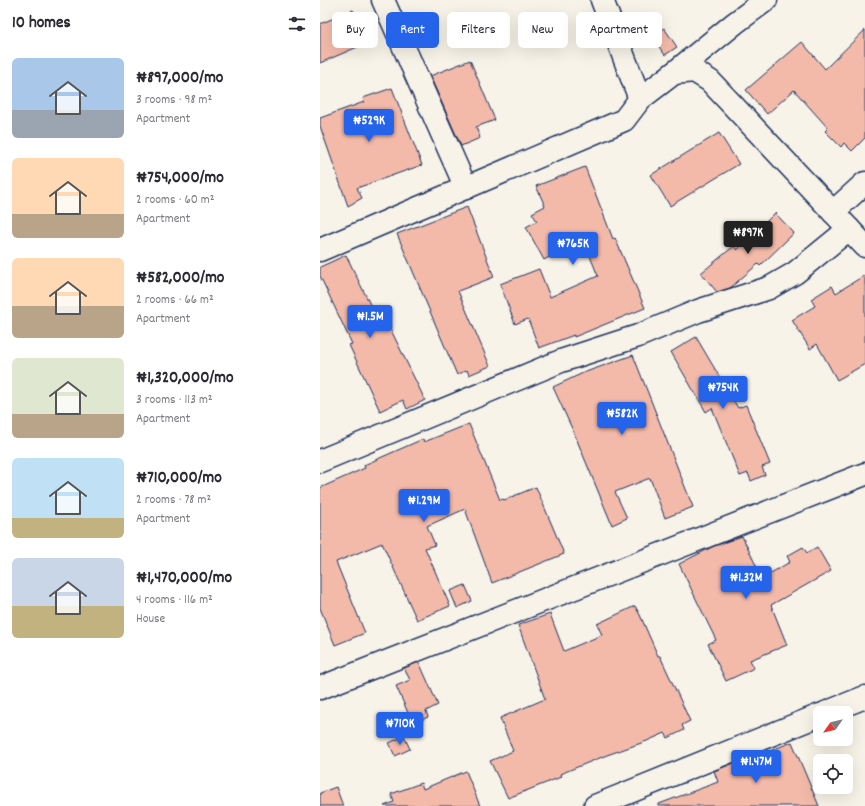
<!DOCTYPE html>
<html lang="en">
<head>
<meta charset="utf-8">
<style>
	:root { --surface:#fff; --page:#f2f2f3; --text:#2b2b33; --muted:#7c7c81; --accent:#2563eb }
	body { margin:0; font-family:Dekko,sans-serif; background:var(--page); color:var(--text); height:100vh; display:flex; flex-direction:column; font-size:15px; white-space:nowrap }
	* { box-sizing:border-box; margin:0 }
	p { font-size:13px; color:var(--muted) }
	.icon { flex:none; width:22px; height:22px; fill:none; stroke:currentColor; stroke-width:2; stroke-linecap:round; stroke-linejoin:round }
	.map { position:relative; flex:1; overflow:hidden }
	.panel { display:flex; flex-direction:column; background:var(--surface); width:320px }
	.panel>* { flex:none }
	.guide { position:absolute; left:12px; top:12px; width:380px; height:36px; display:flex; gap:8px }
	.needle { width:26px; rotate:236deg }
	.fabs { position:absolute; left:493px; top:706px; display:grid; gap:8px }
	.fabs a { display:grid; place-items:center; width:40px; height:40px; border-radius:6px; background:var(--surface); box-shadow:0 4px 16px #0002; font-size:20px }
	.price { position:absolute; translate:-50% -34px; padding:0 9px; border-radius:4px; background:var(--accent); color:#fff; font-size:13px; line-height:26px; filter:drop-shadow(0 1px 2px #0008) }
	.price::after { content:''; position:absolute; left:50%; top:24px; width:12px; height:9px; margin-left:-6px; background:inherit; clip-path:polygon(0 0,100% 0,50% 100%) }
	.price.active { background:#222; color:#fff }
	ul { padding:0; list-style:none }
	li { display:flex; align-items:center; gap:12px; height:100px; padding:0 12px }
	li span { display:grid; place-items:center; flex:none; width:112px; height:80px; border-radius:6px; color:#555 }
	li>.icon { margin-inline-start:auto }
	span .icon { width:48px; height:48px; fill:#fffc; stroke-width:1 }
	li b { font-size:17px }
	h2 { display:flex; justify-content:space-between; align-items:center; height:48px; padding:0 12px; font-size:17px }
	.pill { padding:0 14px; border-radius:6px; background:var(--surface); box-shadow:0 4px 16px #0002; font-size:14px; line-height:36px }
	.pill.active { background:var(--accent); color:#fff }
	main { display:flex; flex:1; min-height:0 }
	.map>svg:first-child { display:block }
	.building { fill:#f3baaa; stroke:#1b2f5e }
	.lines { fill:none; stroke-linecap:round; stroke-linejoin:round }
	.minor-casing { stroke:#1b2f5e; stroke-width:25 }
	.minor { stroke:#f7f3e8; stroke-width:22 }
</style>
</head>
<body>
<main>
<section class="panel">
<h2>10 homes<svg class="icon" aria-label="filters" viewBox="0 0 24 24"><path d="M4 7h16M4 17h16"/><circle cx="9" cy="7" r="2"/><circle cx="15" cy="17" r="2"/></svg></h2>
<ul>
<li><span style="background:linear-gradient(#a9c7e8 65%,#9aa5b1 0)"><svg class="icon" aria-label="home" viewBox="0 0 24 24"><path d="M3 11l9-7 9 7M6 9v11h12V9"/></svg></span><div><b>₦897,000/mo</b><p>3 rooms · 98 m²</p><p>Apartment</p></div></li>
<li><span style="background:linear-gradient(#ffd9b3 70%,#b9a48a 0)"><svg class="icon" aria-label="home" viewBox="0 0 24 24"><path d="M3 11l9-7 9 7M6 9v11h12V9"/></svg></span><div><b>₦754,000/mo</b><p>2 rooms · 60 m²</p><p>Apartment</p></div></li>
<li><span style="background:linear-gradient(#ffd9b3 60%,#b9a48a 0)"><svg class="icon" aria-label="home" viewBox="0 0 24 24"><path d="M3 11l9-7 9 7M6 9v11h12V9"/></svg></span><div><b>₦582,000/mo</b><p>2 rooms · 66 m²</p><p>Apartment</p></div></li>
<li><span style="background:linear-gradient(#dfe7d0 70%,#b9a48a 0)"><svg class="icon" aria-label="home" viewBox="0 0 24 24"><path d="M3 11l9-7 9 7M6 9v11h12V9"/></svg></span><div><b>₦1,320,000/mo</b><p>3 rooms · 113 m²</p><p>Apartment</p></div></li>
<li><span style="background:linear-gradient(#bfe0f5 75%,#c2b280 0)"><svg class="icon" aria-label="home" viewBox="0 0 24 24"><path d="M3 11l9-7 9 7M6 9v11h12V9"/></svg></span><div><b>₦710,000/mo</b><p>2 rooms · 78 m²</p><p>Apartment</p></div></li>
<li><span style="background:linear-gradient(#c9d6e8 60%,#c2b280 0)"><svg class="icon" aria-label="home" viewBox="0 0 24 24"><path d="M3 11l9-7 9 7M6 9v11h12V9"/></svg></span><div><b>₦1,470,000/mo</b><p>4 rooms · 116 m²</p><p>House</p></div></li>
</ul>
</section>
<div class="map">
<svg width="545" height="806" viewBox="0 0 545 806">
	<rect width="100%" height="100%" fill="#f7f3e8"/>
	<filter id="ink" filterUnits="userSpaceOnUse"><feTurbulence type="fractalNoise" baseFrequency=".025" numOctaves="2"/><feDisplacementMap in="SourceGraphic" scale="8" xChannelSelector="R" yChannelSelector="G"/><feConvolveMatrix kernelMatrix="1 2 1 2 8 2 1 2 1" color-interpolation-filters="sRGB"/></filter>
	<g filter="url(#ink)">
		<g class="building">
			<polygon points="33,10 47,43 0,63 0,24"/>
			<polygon points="344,28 357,47 345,55 331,36"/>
			<polygon points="545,30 545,138 532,151 524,143 521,147 505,131 508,128 474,90 447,114 426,90 482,42 505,69"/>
			<polygon points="150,60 175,120 156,127 160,138 141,146 110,76"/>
			<polygon points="72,88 102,165 37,188 42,198 28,206 0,126 0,118 44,102 43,98"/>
			<polygon points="399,133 419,164 350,206 331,175"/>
			<polygon points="265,167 293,239 295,238 325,308 254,337 254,335 219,348 208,319 195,324 180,284 219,269 230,297 278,276 266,246 263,247 260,240 224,260 206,227 217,221 212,213 225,206 216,186"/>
			<polygon points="147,207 174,277 138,291 170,366 149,375 147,370 137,375 77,234"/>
			<polygon points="455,213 474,233 440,266 438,264 410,288 397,292 381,273 414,246 417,250"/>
			<polygon points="26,255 62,329 69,326 105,400 87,409 83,400 60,411 29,345 32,344 0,276 0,267"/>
			<polygon points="545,275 545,364 517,380 497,344 490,349 472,320 495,306 491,299 512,286 516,293"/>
			<polygon points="376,337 418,408 426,405 450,464 442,467 445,475 431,481 428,473 420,476 392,408 386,412 351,352"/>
			<polygon points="313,355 373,507 345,518 330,478 295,492 307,518 292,525 254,433 233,387 263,373"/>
			<polygon points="149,424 180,500 183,499 184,500 216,487 244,554 172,583 145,509 107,526 115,545 105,548 130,606 97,620 62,543 16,562 45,633 15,645 0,608 0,488 45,468 44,465 103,439 104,442"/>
			<polygon points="422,536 442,578 470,562 467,556 483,547 487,553 497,547 511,571 451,605 467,645 430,660 434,668 406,681 388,644 396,640 359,564 392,547"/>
			<polygon points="145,585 152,601 137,608 130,591"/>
			<polygon points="315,606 320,615 338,656 340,656 370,721 362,725 364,730 348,738 345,733 327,741 287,755 240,774 241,777 188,798 170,761 193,751 180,718 225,699 198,625 230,614 244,651 282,635 277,624"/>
			<polygon points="99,662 118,705 106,711 108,717 93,724 76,686 90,680 84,668"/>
			<polygon points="84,736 90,749 75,756 69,743"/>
			<polygon points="472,742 499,806 339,806 339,804 398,782 394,771 424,759 425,761"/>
			<polygon points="146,771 160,806 64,806 74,802 71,794 101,783 103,789"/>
			<polygon points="16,787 23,806 0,806 0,793"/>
		</g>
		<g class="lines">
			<defs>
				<g id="minor">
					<polyline points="63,0 146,188"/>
					<polyline points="282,0 320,99"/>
					<polyline points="354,73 415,23 446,0"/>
					<polyline points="513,212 545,183"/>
					<polyline points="0,250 304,120 320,99 354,73 374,71 390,81 545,246"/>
					<polyline points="0,461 241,361 318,336 378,311 449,288 475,273 529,229"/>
					<polyline points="0,688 545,474"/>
					<polyline points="505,713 545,697"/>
					<polyline points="275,806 500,715"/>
				</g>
			</defs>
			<use href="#minor" class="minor-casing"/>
			<use href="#minor" class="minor"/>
		</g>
	</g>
</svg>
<div class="fabs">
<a><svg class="needle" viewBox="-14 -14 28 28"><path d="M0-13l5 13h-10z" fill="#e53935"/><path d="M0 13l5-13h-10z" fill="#7c7c81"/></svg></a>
<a><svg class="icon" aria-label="locate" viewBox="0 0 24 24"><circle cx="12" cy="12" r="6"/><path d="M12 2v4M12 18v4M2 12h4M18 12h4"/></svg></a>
</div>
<b class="price" style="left:49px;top:143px">₦529K</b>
<b class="price active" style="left:428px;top:255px">₦897K</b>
<b class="price" style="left:253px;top:266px">₦765K</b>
<b class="price" style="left:50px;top:339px">₦1.5M</b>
<b class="price" style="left:403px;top:410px">₦754K</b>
<b class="price" style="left:302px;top:436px">₦582K</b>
<b class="price" style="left:104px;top:523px">₦1.29M</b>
<b class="price" style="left:426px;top:600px">₦1.32M</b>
<b class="price" style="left:80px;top:746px">₦710K</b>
<b class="price" style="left:436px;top:784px">₦1.47M</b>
<div class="guide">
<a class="pill">Buy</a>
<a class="pill active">Rent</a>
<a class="pill">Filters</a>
<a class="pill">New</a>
<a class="pill">Apartment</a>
</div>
</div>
</main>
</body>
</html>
